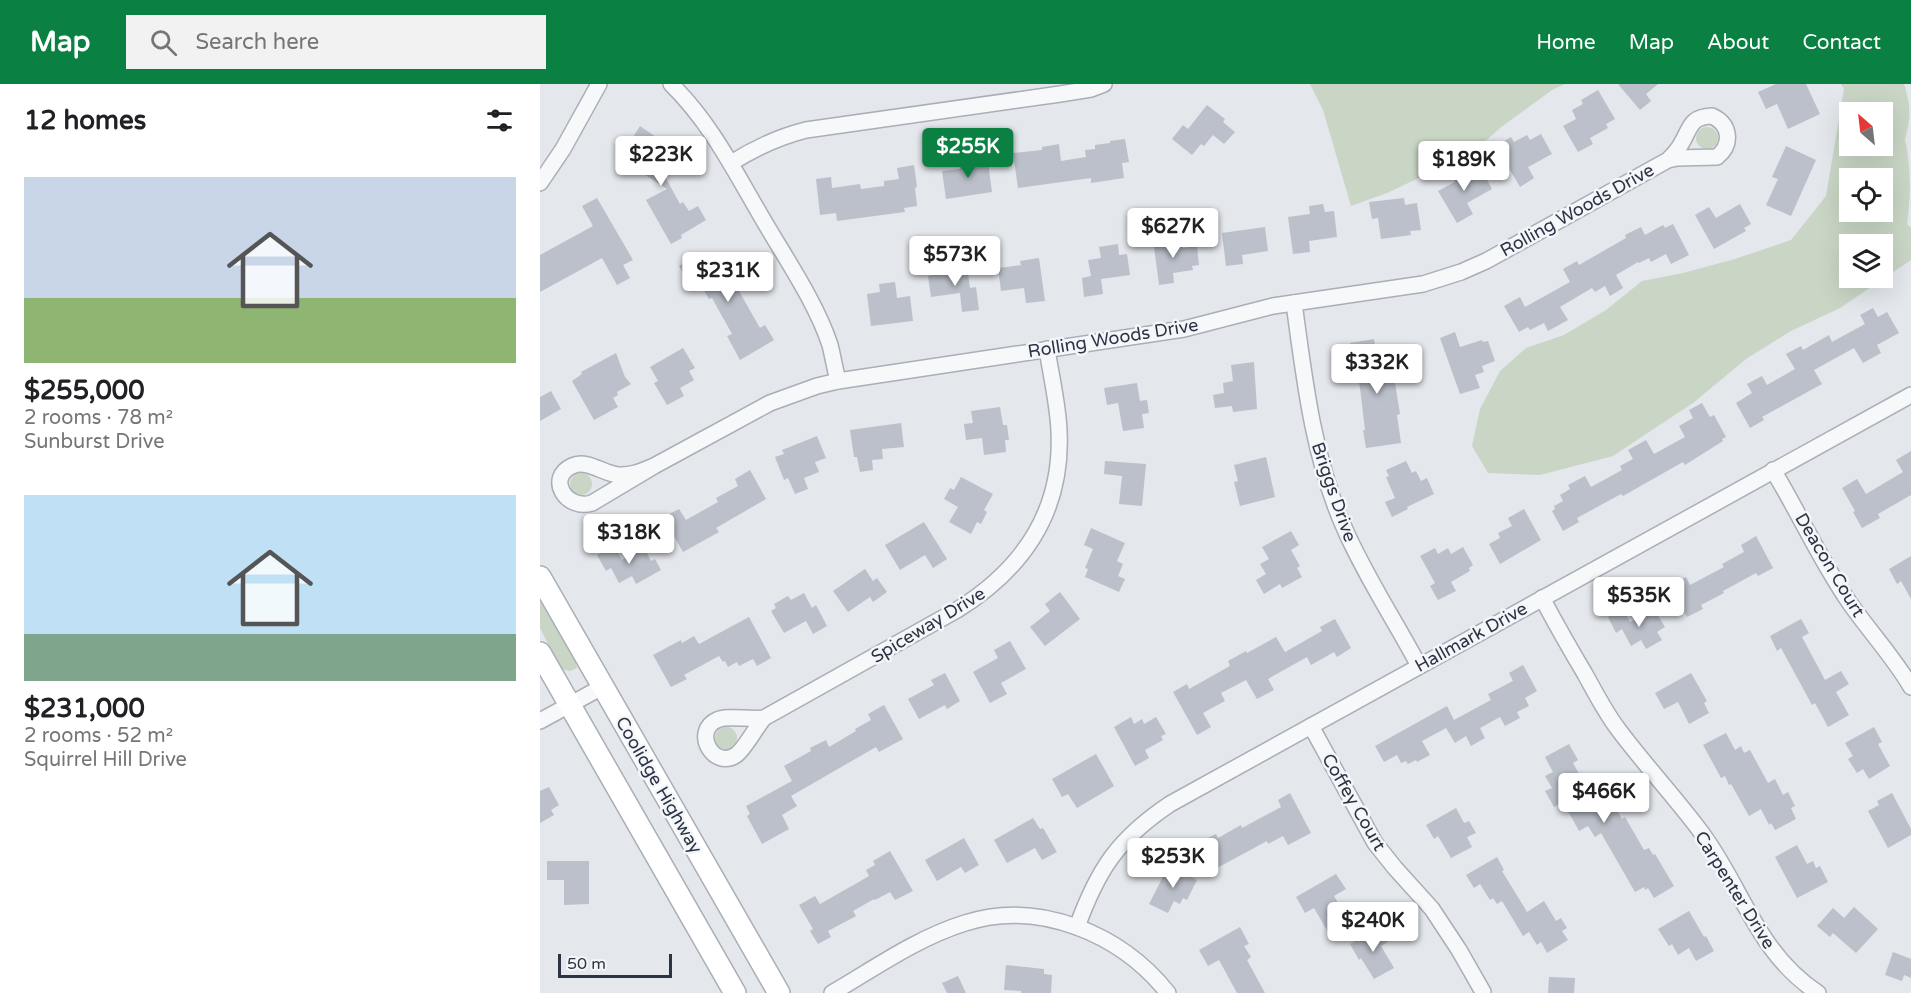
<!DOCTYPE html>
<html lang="en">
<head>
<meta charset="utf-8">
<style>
	:root { --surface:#fff; --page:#f2f2f2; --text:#202124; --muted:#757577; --accent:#0b8043 }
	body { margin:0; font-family:"Varela Round",sans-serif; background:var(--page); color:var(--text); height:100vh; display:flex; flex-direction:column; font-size:22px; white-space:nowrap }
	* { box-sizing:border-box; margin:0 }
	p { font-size:20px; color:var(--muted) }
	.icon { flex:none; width:33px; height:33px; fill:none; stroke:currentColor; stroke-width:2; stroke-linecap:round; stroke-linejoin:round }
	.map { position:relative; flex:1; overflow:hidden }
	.panel { display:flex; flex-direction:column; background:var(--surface); width:540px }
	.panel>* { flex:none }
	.needle { width:39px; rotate:332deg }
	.tools { position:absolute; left:1299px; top:18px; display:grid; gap:12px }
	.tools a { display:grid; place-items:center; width:54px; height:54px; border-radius:0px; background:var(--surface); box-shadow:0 6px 24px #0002; font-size:30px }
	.scale { position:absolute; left:18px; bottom:15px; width:114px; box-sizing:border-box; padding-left:6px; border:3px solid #2b3445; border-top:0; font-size:16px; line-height:21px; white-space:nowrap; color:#2b3445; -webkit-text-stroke:4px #f4f6f9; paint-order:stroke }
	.price { position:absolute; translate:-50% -51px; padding:0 14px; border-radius:6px; background:#fff; color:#222; font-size:20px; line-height:39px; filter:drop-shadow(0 2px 3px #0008) }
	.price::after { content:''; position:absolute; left:50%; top:36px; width:18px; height:14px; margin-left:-9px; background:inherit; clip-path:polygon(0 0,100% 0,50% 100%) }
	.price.active { background:var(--accent); color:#fff }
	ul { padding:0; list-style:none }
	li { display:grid; align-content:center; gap:12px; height:318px; padding:0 24px }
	li span { display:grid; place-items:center; height:186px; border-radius:0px; color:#555 }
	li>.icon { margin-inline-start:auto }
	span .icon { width:108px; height:108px; fill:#fffc; stroke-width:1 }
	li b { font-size:26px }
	h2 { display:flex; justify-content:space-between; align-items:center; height:72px; padding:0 24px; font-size:26px }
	header { display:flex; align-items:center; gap:36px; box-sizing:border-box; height:84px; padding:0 30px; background:var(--accent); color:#fff }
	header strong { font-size:28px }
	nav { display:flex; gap:33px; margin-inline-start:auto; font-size:21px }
	.search { width:420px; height:54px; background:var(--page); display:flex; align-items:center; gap:15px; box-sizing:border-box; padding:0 21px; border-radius:0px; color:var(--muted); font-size:22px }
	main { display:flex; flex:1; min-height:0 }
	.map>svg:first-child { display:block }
	.green { fill:#c9d6c5; fill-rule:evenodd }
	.building { fill:#bbc0ca }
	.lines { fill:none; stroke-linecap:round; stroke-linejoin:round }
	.street-casing { stroke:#a9aeb7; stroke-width:18 }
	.secondary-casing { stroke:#a9aeb7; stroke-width:24 }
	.street { stroke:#f7f8fa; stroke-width:15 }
	.secondary { stroke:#fff; stroke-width:21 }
	.labels { text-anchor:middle; stroke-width:5; stroke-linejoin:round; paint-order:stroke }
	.street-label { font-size:18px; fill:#2b3445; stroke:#f4f6f9 }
</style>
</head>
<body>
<header>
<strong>Map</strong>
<div class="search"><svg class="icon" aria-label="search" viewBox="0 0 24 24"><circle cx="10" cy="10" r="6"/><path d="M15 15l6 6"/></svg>Search here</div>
<nav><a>Home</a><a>Map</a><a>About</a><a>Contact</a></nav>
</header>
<main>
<section class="panel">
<h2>12 homes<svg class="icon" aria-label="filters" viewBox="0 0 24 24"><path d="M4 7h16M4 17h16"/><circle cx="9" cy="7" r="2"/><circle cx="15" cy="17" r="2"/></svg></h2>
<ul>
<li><span style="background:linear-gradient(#c9d6e8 65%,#8fb573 0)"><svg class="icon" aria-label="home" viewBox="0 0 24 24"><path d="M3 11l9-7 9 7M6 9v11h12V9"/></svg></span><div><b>$255,000</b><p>2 rooms · 78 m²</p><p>Sunburst Drive</p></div></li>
<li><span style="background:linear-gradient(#bfe0f5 75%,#7fa58c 0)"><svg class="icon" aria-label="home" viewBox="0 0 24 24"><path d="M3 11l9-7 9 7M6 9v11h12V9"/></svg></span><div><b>$231,000</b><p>2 rooms · 52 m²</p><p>Squirrel Hill Drive</p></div></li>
</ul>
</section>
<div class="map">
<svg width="1371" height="909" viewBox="0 0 1371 909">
	<rect width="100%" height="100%" fill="#e4e7ec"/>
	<g class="green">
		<polygon points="770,0 1025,0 1012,6 960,44 932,69 847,109 811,122 783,26"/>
		<path d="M1301,0H1364C1371,22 1371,33 1365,55C1371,82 1371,112 1367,140L1371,144V176L1300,224L1249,248L1206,275L1153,319L1073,372L1000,391L948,389L932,362L940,325L960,287L986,264L1024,251L1066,226L1102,197L1143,189L1195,175L1251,156L1286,112L1304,5ZM1310,28H1342V62H1310ZM1310,94H1342V128H1310ZM1310,160H1342V194H1310Z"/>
		<circle cx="1167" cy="54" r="11"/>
		<circle cx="41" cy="400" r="11"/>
		<polygon points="0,512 35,573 37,584 30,587 21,585 0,544"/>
		<circle cx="186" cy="654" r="11"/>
	</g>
	<g class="building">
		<polygon points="1078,0 1118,0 1106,10 1111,17 1100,26"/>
		<polygon points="1236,0 1266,0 1280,30 1248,45 1237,20 1226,25 1218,8"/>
		<polygon points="1058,6 1075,35 1066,40 1068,44 1050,54 1053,60 1038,68 1023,42 1036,35 1032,26 1043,20 1041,16"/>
		<polygon points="667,21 685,35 683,38 695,48 684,60 673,51 664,62 661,60 652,71 632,55 643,41 648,45"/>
		<polygon points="100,42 116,53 112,60 133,74 123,89 140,120 143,118 149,127 158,122 166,136 141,151 142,154 131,160 106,116 127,105 90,81 91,78 81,72"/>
		<polygon points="1001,50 1012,70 988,83 994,94 980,103 956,62 971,53 974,58 987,51 990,56"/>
		<polygon points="585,55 589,78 582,79 584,94 551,99 551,94 478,104 473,69 502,66 502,63 519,60 521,77 546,73 545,66 555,65 555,61 570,59 570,57"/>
		<polygon points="1246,62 1276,76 1251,132 1226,121 1238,95 1232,93"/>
		<polygon points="447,70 452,108 406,115 402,87 420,85 420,81 430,80 429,73"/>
		<polygon points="374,81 377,103 375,104 377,122 364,124 365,128 297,137 296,129 280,131 276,95 291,93 292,104 320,100 321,105 344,102 344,97 359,95 357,84"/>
		<polygon points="927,81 931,88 940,83 952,105 927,119 933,130 917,139 898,107 915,98 911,90"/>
		<polygon points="57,114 93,176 83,181 90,194 77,201 62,174 0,208 0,171 53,142 42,122"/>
		<polygon points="864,114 865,121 877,119 881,146 870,147 871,151 841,155 838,134 832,135 829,118"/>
		<polygon points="783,120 785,128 794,127 797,153 769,157 770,168 753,170 748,133 770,130 769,122"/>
		<polygon points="1200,120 1211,140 1204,144 1206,147 1174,165 1155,131 1169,123 1176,134"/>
		<polygon points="1133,140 1149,171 1131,180 1126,170 1111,178 1109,174 1099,179 1098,178 1076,191 1083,204 1070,212 1065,202 1055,208 1052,204 1020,223 1028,236 1008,247 1004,239 990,246 988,243 979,248 964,222 980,213 985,223 1030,198 1023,185 1037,177 1039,181 1086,154 1085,151 1101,143 1105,151 1123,141 1125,144"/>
		<polygon points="725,143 728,167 702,171 703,180 686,182 682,149"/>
		<polygon points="628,153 629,159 642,157 643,164 657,162 659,181 652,182 653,186 633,189 634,199 619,201 613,155"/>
		<polygon points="578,160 579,171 587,170 590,191 561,195 563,210 544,213 542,194 551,192 548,176 561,174 559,163"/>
		<polygon points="164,168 169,176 172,174 177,182 180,180 185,188 193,184 201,197 195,200 220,244 225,241 234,256 200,276 187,252 192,250 172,214 169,215 162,203 154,208 139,182"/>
		<polygon points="499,174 505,217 486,219 484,204 461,207 458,184 481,181 480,177"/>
		<polygon points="427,182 430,204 436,203 439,226 422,228 420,209 391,213 388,192 399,190 399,186"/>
		<polygon points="355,198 357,214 370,212 373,237 331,242 327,210 340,208 339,200"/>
		<polygon points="1333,224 1338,233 1347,228 1359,249 1337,261 1341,269 1323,279 1314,264 1274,286 1282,300 1222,333 1224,336 1210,344 1196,319 1212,309 1207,300 1222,292 1227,301 1255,285 1246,270 1261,262 1263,266 1289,251 1292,258 1325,240 1320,231"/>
		<polygon points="915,248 920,263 942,256 943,258 948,257 955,277 942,282 944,288 935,291 940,304 920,310 900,254"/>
		<polygon points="834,255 836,270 843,269 845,281 852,280 860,330 857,331 861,359 826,364 823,346 825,346 820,304 818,294 815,294 810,259"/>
		<polygon points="143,264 155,284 149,287 154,296 140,304 144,312 127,321 114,299 118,297 110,283"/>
		<polygon points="76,269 85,293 91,300 77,308 78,311 73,314 78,323 54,336 32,297 42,290 41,288"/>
		<polygon points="714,278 717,325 693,328 692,322 675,324 673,311 684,309 683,299 693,297 691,281"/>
		<polygon points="597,299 600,317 607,316 609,329 602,330 604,344 583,347 578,319 567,321 564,304"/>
		<polygon points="11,307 21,325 0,337 0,313"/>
		<polygon points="1162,319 1170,333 1174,331 1186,353 1182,355 1183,357 1145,381 1143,378 1083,412 1081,410 1037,434 1039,438 1023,447 1012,427 1015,425 1014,422 1023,417 1020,411 1030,405 1028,401 1045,392 1051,403 1082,386 1080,382 1093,375 1088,366 1106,356 1114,370 1145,353 1139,342 1153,334 1149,326"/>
		<polygon points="460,323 463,341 467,341 469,356 465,356 466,368 444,371 442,354 426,356 424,340 433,339 431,327"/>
		<polygon points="361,339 364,363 342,365 343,375 332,376 333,386 320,388 317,373 314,373 310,346"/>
		<polygon points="277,352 286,374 275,378 279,388 264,394 268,405 255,410 248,394 244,396 235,373 244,370 242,366"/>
		<polygon points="1371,367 1371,411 1338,430 1340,434 1322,444 1313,428 1315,427 1302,404 1317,395 1326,410 1363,388 1356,376"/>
		<polygon points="726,373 735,413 700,422 694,398 698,397 694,381"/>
		<polygon points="565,377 606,380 602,422 579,420 582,392 564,390"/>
		<polygon points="866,377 872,389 876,387 881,397 887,394 894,410 867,423 868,425 852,433 845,418 855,414 846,393 849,392 846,386"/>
		<polygon points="210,386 226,415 176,444 179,448 143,468 123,433 139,425 146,436 178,418 176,414 198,402 195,395"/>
		<polygon points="421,393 453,410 444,426 447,428 441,440 437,438 431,450 409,438 418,423 404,415 410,404 414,406"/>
		<polygon points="984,425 1001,456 960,480 949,460 960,454 958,449 972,442 968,434"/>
		<polygon points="384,438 407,475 393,484 385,471 360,486 345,461"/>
		<polygon points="551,444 585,459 577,477 583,480 578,492 585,495 579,508 545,493 548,485 545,484 553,465 544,461"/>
		<polygon points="751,447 759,461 751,466 760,482 757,484 762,493 742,504 740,500 724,510 716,496 726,490 720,480 729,475 722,463"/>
		<polygon points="1216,452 1233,484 1218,492 1216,489 1183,507 1184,509 1161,521 1163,525 1147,533 1130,502 1146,493 1150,501 1184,483 1182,480 1204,468 1201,461"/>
		<polygon points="74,462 82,476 104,463 111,477 115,475 121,486 96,500 92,492 79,499 71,484 66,487 57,471"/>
		<polygon points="923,463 933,481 929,484 930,487 911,498 916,507 898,516 890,502 895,499 880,472 895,464 898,470 908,464 911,470"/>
		<polygon points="1371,472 1371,515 1361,497 1357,500 1349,485"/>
		<polygon points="325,485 333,497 337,494 347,508 333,518 330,513 308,528 293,507"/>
		<polygon points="520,508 540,535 505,562 490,543 510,527 505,520"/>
		<polygon points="264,509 272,524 276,521 287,542 273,550 266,537 244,549 231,527 236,524 234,520 248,512 251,516"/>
		<polygon points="1083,525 1090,538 1114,525 1125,543 1117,548 1122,556 1106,565 1101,556 1091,562 1082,545 1076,549 1068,533"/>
		<polygon points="209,533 231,574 217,582 213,575 199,582 197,578 188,583 185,577 183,578 179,572 144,591 147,595 131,603 113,571 141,556 142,559 154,552 159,560"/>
		<polygon points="795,535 811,564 797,573 794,568 771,581 767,573 728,595 734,606 717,615 706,596 681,609 685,617 663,629 671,643 657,651 633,608 647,600 649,605 690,582 688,577 706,567 707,569 736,553 745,568 782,547 780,543"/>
		<polygon points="1261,535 1269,549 1262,553 1285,596 1301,587 1309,600 1296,608 1309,631 1288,643 1275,619 1272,621 1241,564 1237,567 1230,552"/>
		<polygon points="470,557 486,585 461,599 467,610 450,619 433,588 458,574 454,566"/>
		<polygon points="983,581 997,607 985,614 989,622 977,628 980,634 965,642 960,633 940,644 945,654 931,662 926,652 915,659 906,644 882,657 890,671 877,678 876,676 868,680 866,677 861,679 857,671 844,678 835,662 907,622 914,636 951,616 948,610 973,597 969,589"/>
		<polygon points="405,589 420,617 407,625 405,621 379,635 368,615 394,601 391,596"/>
		<polygon points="1151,589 1167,617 1164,619 1169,629 1149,640 1138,618 1124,625 1115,609"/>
		<polygon points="344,621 363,655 339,668 336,663 251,712 257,722 242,731 249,745 222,760 207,732 210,730 206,722 252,697 244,682 271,667 270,664 286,656 289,663 316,647 315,645 331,636 328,630"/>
		<polygon points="591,633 594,640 602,635 604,640 616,633 626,650 621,652 623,656 605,666 609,674 595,682 574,643"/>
		<polygon points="1334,643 1342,658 1338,660 1350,682 1329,695 1323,685 1317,689 1308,675 1313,672 1305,659"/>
		<polygon points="1186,649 1195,666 1201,662 1204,669 1210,666 1228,699 1235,695 1243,711 1248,708 1255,722 1251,724 1256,735 1235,746 1231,739 1229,741 1221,725 1209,732 1191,700 1189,701 1185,692 1181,694 1163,661"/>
		<polygon points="1029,660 1038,676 1033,679 1054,716 1065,709 1071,719 1072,718 1082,735 1085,733 1104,766 1109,764 1113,771 1115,770 1134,802 1114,814 1108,804 1105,806 1104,803 1095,808 1061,749 1055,753 1048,742 1039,747 1023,718 1014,723 1005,707 1012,704 1005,692 1013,688 1005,673"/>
		<polygon points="556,670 574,702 537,724 528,710 522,713 512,695"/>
		<polygon points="9,703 19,721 11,726 14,731 0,739 0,707"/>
		<polygon points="750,709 771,749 748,761 743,752 728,760 727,757 677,784 662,757 676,750 678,754 701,741 702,744 741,723 738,716"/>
		<polygon points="1352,709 1371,745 1371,751 1348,764 1328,727 1339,721 1337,717"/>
		<polygon points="916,724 924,739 929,737 936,749 927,753 932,763 911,774 898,752 894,755 886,741"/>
		<polygon points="493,734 500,745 503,744 517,768 502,776 495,764 467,779 454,756"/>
		<polygon points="424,754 439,781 425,789 421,783 397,797 385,776"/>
		<polygon points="1257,761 1267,780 1273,777 1276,784 1280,782 1288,798 1257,814 1235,773"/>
		<polygon points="350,767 373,807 355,816 350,808 335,816 334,815 313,827 316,832 288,847 291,853 278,860 270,847 273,845 259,821 275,812 280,820 317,799 329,792 326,786 335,781 333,777"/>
		<polygon points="957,773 964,786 962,787 987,828 1004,817 1016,837 1021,834 1027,844 1022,847 1028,856 1007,869 1001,858 997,861 989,848 983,852 962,817 957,820 953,814 950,816 940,800 934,804 926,791"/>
		<polygon points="7,777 49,777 49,820 24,821 24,796 7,796"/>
		<polygon points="629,781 657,796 647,816 643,814 640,820 634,817 628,829 609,820"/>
		<polygon points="796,790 806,805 794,812 808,836 788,848 774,824 765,829 756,813"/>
		<polygon points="1314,823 1338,845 1316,869 1293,849 1290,853 1277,842 1293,824 1304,834"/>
		<polygon points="1149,827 1164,853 1166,852 1174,867 1156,877 1149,864 1138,871 1132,860 1129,862 1118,845"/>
		<polygon points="700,843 709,860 704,862 711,873 707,876 725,909 697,909 679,876 668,882 659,866"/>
		<polygon points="840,843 848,858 841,862 854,884 834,895 821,874 819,876 810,860"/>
		<polygon points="1353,868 1371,875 1371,894 1364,891 1362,897 1345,891"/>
		<polygon points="466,881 504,885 504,890 512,891 511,909 481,909 481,907 464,906"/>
		<polygon points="418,892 426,909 407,909 402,899"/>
		<polygon points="1009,893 1035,894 1034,909 1008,909"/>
	</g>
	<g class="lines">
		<defs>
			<g id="street">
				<path d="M131,0C170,38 194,86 221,132C244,172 276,218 290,261C293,273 295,285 298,297"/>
				<path d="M191,79C215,64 238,53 266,46L520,10L551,5L564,0"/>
				<polyline points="0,99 23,65 59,0"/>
				<path d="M754,219C764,293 773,372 803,441C824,490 854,535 879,582"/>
				<path d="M114,382L52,419C26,427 6,394 32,382C47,375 62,389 78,391C91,392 102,387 114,382L230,319L277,302L298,297L644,245L733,222L883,200L921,188L946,177L1128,76L1137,74L1177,73C1193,60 1190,40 1172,32C1149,33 1151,44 1141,60C1138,66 1133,71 1128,76"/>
				<path d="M1233,386C1259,429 1280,476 1309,518C1329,547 1353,572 1371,603"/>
				<path d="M1002,514C1016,540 1030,565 1045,590C1055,608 1065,628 1078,645C1104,680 1135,713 1161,748C1203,804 1216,868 1278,909"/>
				<path d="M224,634C216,643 204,666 196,671C173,686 152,647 177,636C187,631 210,636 224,634L417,526C483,485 523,428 519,347C518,320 511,292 507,265"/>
				<polyline points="0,637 62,603"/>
				<polyline points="771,642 835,759 855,784 892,825 919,866 943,908"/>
				<path d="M537,843C558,785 578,755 630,720L1371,311"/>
				<path d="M292,909C335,884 377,854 425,839C499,815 581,850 628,909"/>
			</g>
			<g id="secondary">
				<polyline points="0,493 239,909"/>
				<polyline points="0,569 195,909"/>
			</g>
		</defs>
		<use href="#street" class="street-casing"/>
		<use href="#secondary" class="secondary-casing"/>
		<use href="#street" class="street"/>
		<use href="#secondary" class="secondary"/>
	</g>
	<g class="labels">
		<g class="street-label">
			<text transform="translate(1037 126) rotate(-29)" y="6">Rolling Woods Drive</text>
			<text transform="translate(573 254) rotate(-9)" y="6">Rolling Woods Drive</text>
			<text transform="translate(794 408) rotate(71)" y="6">Briggs Drive</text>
			<text transform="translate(1290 481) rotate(59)" y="6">Deacon Court</text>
			<text transform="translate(388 541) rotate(-31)" y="6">Spiceway Drive</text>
			<text transform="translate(931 553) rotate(-29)" y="6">Hallmark Drive</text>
			<text transform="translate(119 701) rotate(60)" y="6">Coolidge Highway</text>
			<text transform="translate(814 718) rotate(60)" y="6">Coffey Court</text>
			<text transform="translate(1195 806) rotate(58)" y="6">Carpenter Drive</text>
		</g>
	</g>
</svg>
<div class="tools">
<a><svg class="needle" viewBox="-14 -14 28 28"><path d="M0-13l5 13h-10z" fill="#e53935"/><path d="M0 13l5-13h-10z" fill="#757577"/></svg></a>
<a><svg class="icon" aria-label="locate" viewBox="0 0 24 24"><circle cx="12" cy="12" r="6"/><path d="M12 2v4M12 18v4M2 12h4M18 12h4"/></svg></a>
<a><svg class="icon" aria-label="layers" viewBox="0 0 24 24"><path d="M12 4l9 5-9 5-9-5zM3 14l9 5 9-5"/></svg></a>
</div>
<div class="scale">50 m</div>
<b class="price active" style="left:428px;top:95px">$255K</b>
<b class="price" style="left:121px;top:103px">$223K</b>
<b class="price" style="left:924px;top:108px">$189K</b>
<b class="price" style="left:633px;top:175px">$627K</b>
<b class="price" style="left:415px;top:203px">$573K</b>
<b class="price" style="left:188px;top:219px">$231K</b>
<b class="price" style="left:837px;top:311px">$332K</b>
<b class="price" style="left:89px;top:481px">$318K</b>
<b class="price" style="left:1099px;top:544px">$535K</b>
<b class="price" style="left:1064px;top:740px">$466K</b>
<b class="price" style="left:633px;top:805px">$253K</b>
<b class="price" style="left:833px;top:869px">$240K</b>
</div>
</main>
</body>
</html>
